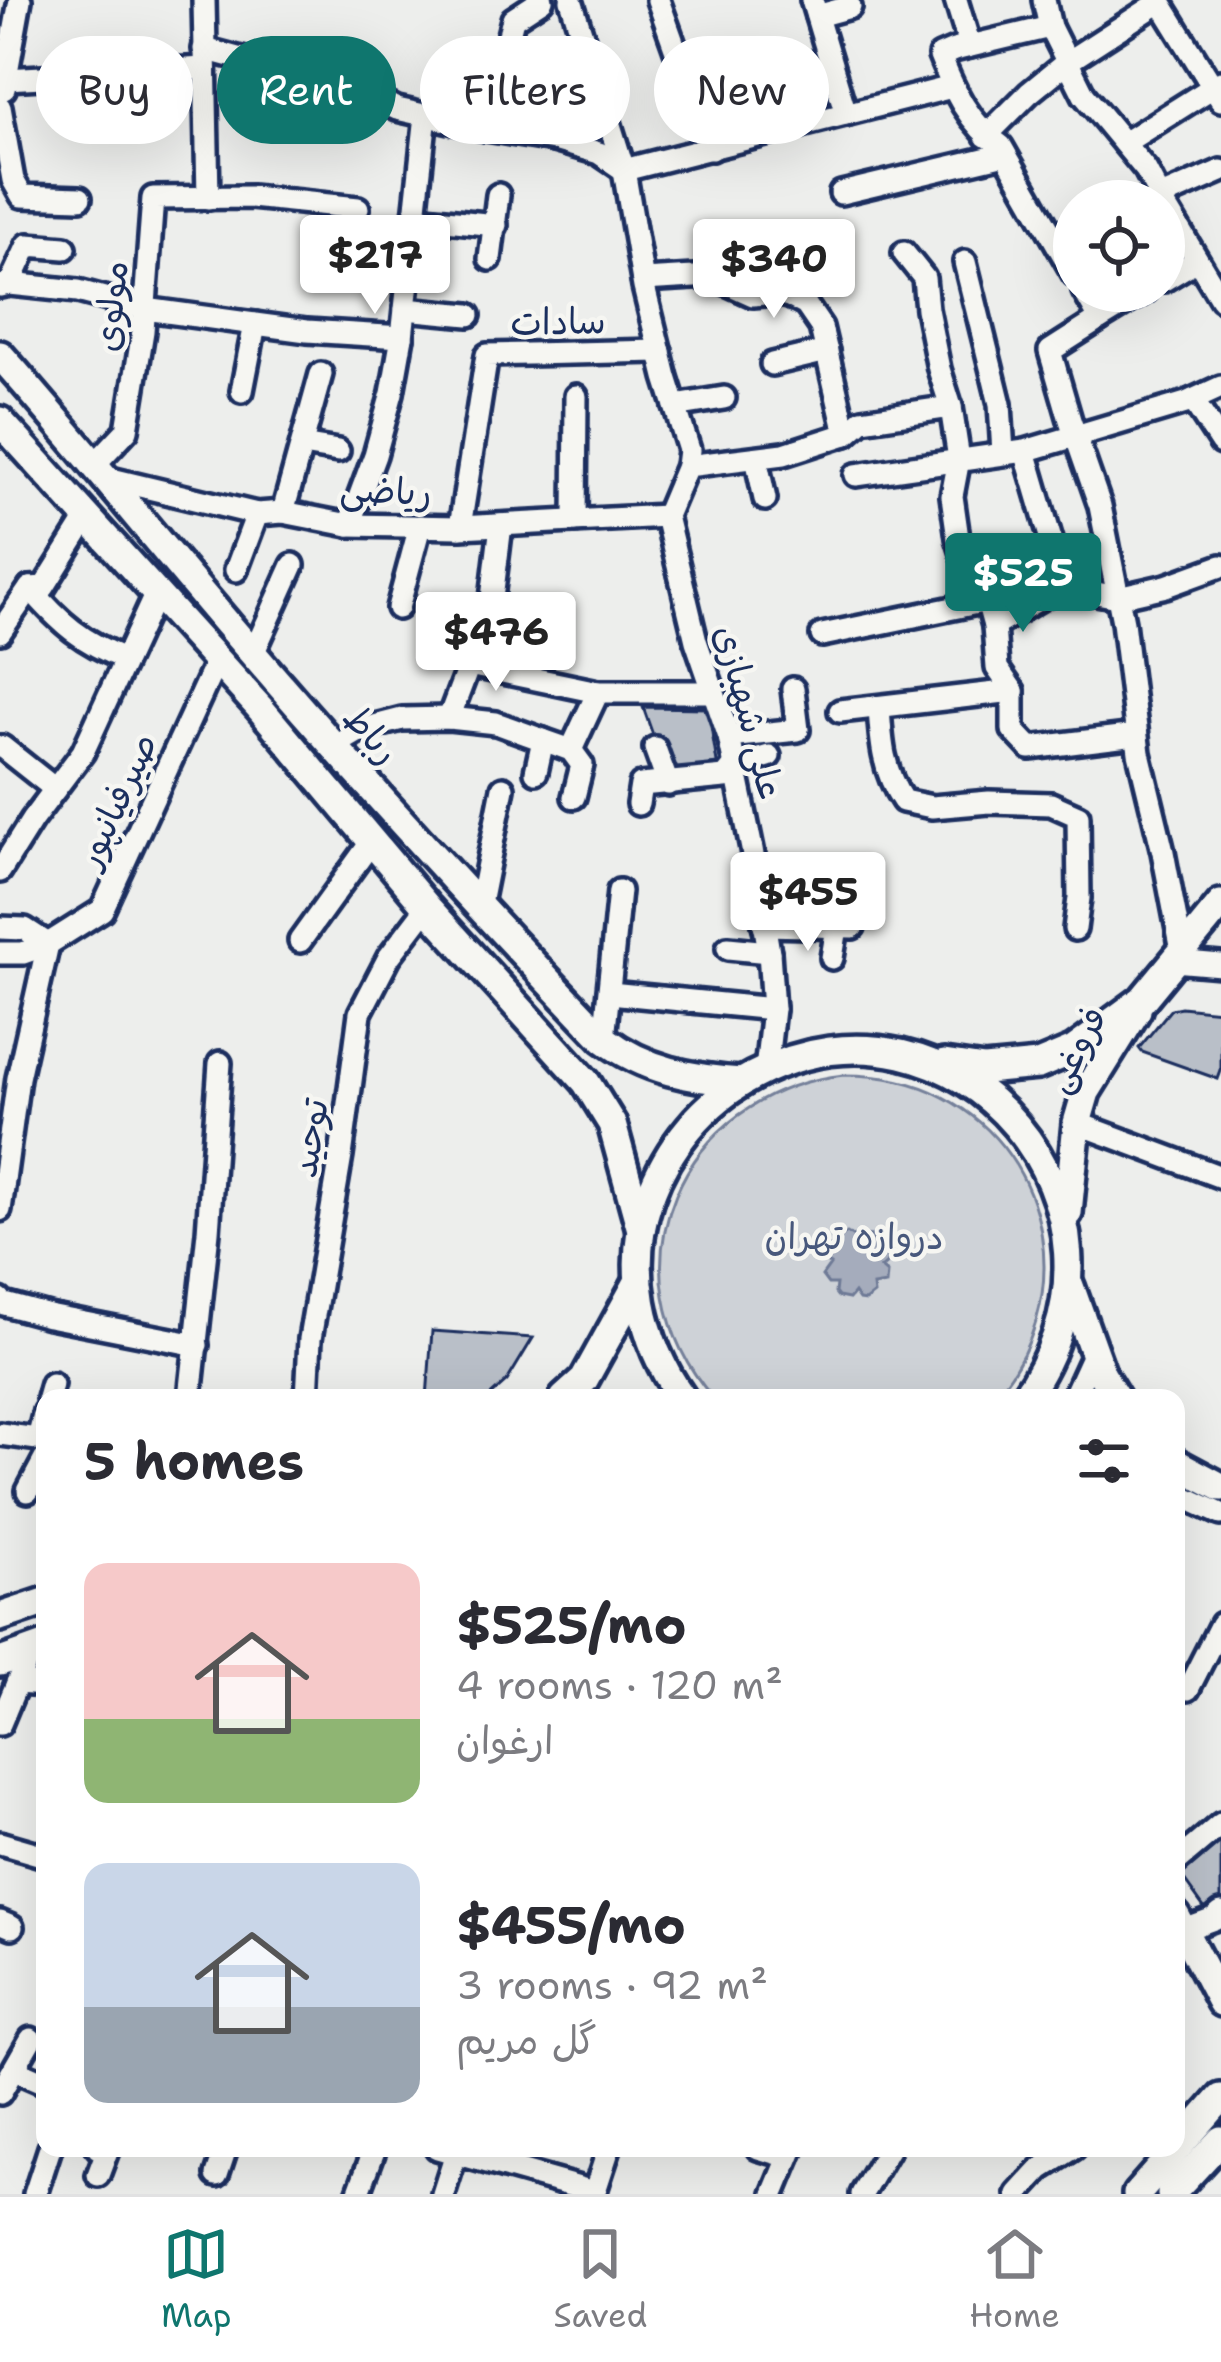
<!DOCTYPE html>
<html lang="en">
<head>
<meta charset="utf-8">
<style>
	:root { --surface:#fff; --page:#f7f7f7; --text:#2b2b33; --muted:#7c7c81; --line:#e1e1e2; --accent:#0f766e }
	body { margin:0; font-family:"Shantell Sans","Playpen Sans Arabic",sans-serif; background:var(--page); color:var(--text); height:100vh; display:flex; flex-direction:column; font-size:45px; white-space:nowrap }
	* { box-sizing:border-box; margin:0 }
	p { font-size:39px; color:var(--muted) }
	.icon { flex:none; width:66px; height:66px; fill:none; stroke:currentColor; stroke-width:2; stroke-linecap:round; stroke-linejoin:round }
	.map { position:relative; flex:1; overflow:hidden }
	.side { position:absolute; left:36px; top:1389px; width:1149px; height:768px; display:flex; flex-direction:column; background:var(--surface); border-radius:24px; box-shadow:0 12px 48px #0002 }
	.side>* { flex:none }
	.guide { position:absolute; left:36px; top:36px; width:1149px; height:108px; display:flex; gap:24px }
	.controls { position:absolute; left:1053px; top:180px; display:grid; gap:24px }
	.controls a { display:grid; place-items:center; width:132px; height:132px; border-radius:50%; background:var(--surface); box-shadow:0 12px 48px #0002; font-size:60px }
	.price { position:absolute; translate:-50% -102px; padding:0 27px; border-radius:12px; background:#fff; color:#222; font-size:39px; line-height:78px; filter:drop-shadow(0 3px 6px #0008) }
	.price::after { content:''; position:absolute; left:50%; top:72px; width:36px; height:27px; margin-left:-18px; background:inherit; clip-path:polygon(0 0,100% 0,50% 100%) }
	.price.current { background:var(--accent); color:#fff }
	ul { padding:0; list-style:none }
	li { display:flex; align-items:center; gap:36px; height:300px; padding:0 48px }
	li span { display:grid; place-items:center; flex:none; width:336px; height:240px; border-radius:24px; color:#555 }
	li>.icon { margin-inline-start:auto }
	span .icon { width:144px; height:144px; fill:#fffc; stroke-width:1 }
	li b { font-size:51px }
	h2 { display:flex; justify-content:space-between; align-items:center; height:144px; padding:0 48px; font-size:51px }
	.tag { padding:0 42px; border-radius:54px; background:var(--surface); box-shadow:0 12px 48px #0002; font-size:42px; line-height:108px }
	.tag.current { background:var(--accent); color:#fff }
	.menu { display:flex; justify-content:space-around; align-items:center; height:168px; border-top:3px solid var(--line); background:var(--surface); font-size:33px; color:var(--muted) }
	.menu a { display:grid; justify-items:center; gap:6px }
	.menu .current { color:var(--accent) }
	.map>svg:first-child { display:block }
	.green { fill:#ced2d7; stroke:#74809a; stroke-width:3 }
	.water { fill:#a5acbc; stroke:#6e7a96; stroke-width:3 }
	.building { fill:#b9bfc8; stroke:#1b2f5e; stroke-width:3 }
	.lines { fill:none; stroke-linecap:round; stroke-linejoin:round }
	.minor-casing { stroke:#1b2f5e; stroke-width:30 }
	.major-casing { stroke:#1b2f5e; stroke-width:36 }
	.minor { stroke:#f6f6f2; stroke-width:21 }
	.major { stroke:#f6f6f2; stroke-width:27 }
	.labels { text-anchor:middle; stroke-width:9; stroke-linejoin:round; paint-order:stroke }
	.street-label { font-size:36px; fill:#1b2f5e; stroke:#f6f6f2 }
	.park-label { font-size:36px; fill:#48587c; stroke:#f6f6f2 }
</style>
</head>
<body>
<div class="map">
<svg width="1221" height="2194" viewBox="0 0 1221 2194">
	<rect width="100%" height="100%" fill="#edeeec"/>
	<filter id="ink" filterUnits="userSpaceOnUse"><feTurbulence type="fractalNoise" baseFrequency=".00833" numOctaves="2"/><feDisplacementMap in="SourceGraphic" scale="24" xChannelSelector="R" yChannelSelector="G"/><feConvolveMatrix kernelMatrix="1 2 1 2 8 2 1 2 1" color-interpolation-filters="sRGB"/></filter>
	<g filter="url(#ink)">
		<path class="green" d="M844,1075C879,1075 912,1080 943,1097C1055,1156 1077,1306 993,1398H713C603,1270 680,1093 844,1075Z"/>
		<polygon class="water" points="847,1233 857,1239 862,1235 873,1236 875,1248 882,1248 889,1257 888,1262 881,1268 887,1273 886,1284 873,1286 874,1294 865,1301 859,1300 854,1293 849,1299 838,1297 835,1293 836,1284 828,1284 822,1276 830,1265 824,1260 825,1249 830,1246 838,1247 838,1239"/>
		<g class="building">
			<polygon points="643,707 708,708 719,775 669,780"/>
			<polygon points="1181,1007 1221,1011 1221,1071 1218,1079 1142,1052 1139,1048 1171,1009"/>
			<polygon points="432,1331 533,1338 507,1381 488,1398 427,1398"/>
			<polygon points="1221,1831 1221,1906 1210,1916 1177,1870"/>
		</g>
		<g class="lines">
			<defs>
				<g id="minor">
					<polyline points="204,0 208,198"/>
					<polyline points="571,0 624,170 644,287 666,377 689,450 687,466 666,516"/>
					<polyline points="658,0 711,149"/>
					<polyline points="812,0 846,114"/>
					<polyline points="956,0 970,46"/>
					<polyline points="1044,0 1050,27 1084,95 1146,170 1162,201"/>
					<polyline points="1159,0 1221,100"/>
					<polyline points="817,16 850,7"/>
					<path d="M1050,27L954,50L940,56C954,91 969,124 1001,146L1074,274"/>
					<polyline points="204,49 358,90 397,109 486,129 554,140 599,153 624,170 952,87"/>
					<polyline points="6,79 205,68"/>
					<polyline points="4,89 20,0"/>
					<polyline points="553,90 554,140"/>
					<polyline points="0,107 13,180 22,196 80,198"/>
					<polyline points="486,129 513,19 542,0"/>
					<polyline points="986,136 1029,93 1067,62 1160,2"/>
					<polyline points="1124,143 1221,82"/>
					<polyline points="841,193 1005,154"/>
					<polyline points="1152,201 1221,171"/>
					<polyline points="1164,204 1221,299"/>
					<polyline points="415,217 496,225"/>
					<polyline points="904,253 924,278 927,309 939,369 951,407 959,459 952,496 958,538 971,578 987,601 994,626 997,668 1013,691 1013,730 1030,748 1136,735"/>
					<polyline points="490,259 498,195"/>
					<polyline points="965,262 1000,404 1003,453"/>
					<polyline points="643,280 711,276 753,295 775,293 789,296 806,305 821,327 846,434"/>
					<polyline points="1164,280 1197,260"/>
					<polyline points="10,284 28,245 65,248"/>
					<polyline points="0,286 10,284 78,291 145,309 307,331 402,337"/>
					<polyline points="1084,291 1100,319 1050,351 1070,420 1100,506 1123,622 1139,753 1163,852 1182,951"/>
					<polyline points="405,309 469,315"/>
					<polyline points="1100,319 1146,291"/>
					<polyline points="772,364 827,351"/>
					<polyline points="242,391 255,324"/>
					<polyline points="1193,400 1221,443"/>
					<polyline points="675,406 724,398"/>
					<polyline points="302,445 338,451"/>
					<polyline points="1025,451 1066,591"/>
					<polyline points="756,458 765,499"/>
					<polyline points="95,464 127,430 143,331 153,198 251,197 358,208"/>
					<polyline points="687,466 784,454 846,434 862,420 951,407"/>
					<polyline points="856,475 1025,451 1186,403 1221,387"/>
					<polyline points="107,478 257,514 283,512 349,525 460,527 666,516"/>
					<polyline points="283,512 321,374"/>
					<polyline points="666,516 696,641 729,737 752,849 769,952 773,1009 766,1070"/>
					<polyline points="575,521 576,396"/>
					<polyline points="349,525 375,455 392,393 402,337 426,115"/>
					<polyline points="460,527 487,355 660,351"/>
					<polyline points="236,570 257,514"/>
					<path d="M30,588C60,623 82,642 125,659"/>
					<polyline points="398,608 420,526"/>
					<polyline points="994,626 1051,592 1075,589 1118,597 1166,586 1221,566"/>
					<polyline points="0,632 30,588 44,587 87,518"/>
					<polyline points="822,635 987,601"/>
					<polyline points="253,654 293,565"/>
					<polyline points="469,665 598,692 712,692"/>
					<path d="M879,707C881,742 883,771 903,801L932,807L989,802L1051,804L1078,816L1079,898L1075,929"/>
					<polyline points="840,711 1013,691"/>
					<polyline points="449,718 469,665 470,642 488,631 501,525"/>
					<polyline points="729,737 798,730 793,689"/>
					<polyline points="334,746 363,729 402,719 449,718 496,723 543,740 571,750 582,765 574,797"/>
					<polyline points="2,747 55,789"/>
					<polyline points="655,748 668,784"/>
					<polyline points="571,750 598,692"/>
					<polyline points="536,772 543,740"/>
					<polyline points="638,804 641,785 725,777 734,766 769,756"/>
					<polyline points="0,871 32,820 83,752 156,593"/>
					<polyline points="757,882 800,883"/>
					<polyline points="479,909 503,788"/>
					<polyline points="764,925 853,927"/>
					<polyline points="0,928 25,929 48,944"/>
					<polyline points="300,941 372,841"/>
					<polyline points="728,948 769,952"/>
					<polyline points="0,953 23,953 48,944 102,910 217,660"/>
					<polyline points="832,958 837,927"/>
					<polyline points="1174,961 1221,965"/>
					<polyline points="610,993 773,1009"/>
					<polyline points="604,1039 619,891"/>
					<polyline points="1077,1123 1221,1177"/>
					<polyline points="0,1210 18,1078 48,944"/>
					<polyline points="0,1300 1,1303 49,1316 197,1345"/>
					<polyline points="48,1398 52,1384"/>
					<polyline points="190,1398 208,1232 220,1063"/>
					<polyline points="307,1398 310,1339 341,1156 360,1013 389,957 427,907"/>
					<polyline points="1073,1398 1094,1352"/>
					<polyline points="0,1434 45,1440"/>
					<polyline points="38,1439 45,1411"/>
					<polyline points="28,1491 45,1459"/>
					<polyline points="1176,1493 1221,1514"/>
					<polyline points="17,1683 45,1685"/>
					<polyline points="1188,1689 1221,1624"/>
					<polyline points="0,1724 30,1652"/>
					<polyline points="0,1843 45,1856"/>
					<polyline points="1176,1862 1221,1824"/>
					<polyline points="0,1922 12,1927"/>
					<polyline points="1184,1930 1214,1919 1221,1913"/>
					<polyline points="15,2070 45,2083"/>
					<polyline points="0,2093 31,2039"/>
					<polyline points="437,2148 594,2192"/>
					<polyline points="758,2148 789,2157"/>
					<polyline points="98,2175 107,2151 98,2148"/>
					<polyline points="217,2175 226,2148"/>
					<polyline points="35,2194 50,2148"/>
					<polyline points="358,2194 375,2148"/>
					<polyline points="443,2194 456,2153"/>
					<polyline points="594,2194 609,2148"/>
					<polyline points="774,2194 793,2148"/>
					<polyline points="862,2194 889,2148"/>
					<polyline points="1018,2194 1041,2169 1074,2148"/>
				</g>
				<g id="major">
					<path d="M0,355C81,446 156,541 236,634C355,773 478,907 604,1039C645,1070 692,1079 742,1082"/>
					<polyline points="0,421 259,707 427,907 586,1082 612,1124 641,1230"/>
					<polyline points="944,1064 984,1070 1038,1065 1074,1050 1142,1000 1221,904"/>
					<polyline points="1068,1213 1077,1123 1086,1092 1137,1010"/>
					<polyline points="1070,1286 1102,1375 1116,1398"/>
					<polyline points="564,1398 584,1380 638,1282"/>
					<path d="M682,1398C641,1340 626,1267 649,1199C667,1147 704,1102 753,1076C959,968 1159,1209 1024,1398"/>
					<polyline points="1176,1463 1221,1487"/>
					<polyline points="0,1617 45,1602"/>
					<polyline points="0,1662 45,1646"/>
					<polyline points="1176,1916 1221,2002"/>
					<polyline points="1137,2194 1221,2098"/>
					<polyline points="1171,2194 1221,2140"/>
				</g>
			</defs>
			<use href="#minor" class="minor-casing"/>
			<use href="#major" class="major-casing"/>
			<use href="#minor" class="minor"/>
			<use href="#major" class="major"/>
		</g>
	</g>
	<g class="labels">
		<g class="street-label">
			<text transform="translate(110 306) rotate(-84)" y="13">مولوی</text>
			<text transform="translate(558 321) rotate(-1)" y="13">سادات</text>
			<text transform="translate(386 490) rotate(3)" y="13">ریاضی</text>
			<text transform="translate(750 712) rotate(75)" y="13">علی شهبازی</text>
			<text transform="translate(372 734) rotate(49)" y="13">رباط</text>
			<text transform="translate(116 800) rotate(-65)" y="13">صیرفیانپور</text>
			<text transform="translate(1075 1049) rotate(-62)" y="13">فروغی</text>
			<text transform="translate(309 1138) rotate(-81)" y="13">توحید</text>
		</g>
		<g class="park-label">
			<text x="854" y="1249">دروازه تهران</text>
		</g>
	</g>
</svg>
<div class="controls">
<a><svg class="icon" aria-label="locate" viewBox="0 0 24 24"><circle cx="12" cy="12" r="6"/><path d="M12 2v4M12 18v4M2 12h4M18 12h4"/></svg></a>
</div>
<b class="price" style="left:375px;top:317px">$217</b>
<b class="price" style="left:774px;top:321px">$340</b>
<b class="price current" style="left:1023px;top:635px">$525</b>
<b class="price" style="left:496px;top:694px">$476</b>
<b class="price" style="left:808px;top:954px">$455</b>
<div class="guide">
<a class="tag">Buy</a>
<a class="tag current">Rent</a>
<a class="tag">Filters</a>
<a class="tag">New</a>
</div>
<section class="side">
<h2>5 homes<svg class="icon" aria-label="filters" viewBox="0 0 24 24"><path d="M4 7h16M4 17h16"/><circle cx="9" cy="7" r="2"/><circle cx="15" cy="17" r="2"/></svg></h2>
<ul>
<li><span style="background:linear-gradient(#f6c9c9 65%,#8fb573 0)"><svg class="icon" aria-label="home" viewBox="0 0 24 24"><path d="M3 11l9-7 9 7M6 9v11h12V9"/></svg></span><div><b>$525/mo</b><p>4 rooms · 120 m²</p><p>ارغوان</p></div></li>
<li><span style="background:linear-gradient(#c9d6e8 60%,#9aa5b1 0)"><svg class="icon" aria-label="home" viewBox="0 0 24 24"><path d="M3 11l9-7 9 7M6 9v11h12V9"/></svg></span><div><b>$455/mo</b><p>3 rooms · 92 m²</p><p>گل مریم</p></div></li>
</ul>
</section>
</div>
<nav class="menu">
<a class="current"><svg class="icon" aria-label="map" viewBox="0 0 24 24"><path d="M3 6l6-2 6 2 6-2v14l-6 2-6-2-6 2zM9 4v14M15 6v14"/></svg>Map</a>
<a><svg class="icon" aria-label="saved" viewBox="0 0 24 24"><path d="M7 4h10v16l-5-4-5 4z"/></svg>Saved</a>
<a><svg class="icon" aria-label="home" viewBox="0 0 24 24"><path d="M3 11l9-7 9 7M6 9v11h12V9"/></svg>Home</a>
</nav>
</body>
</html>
